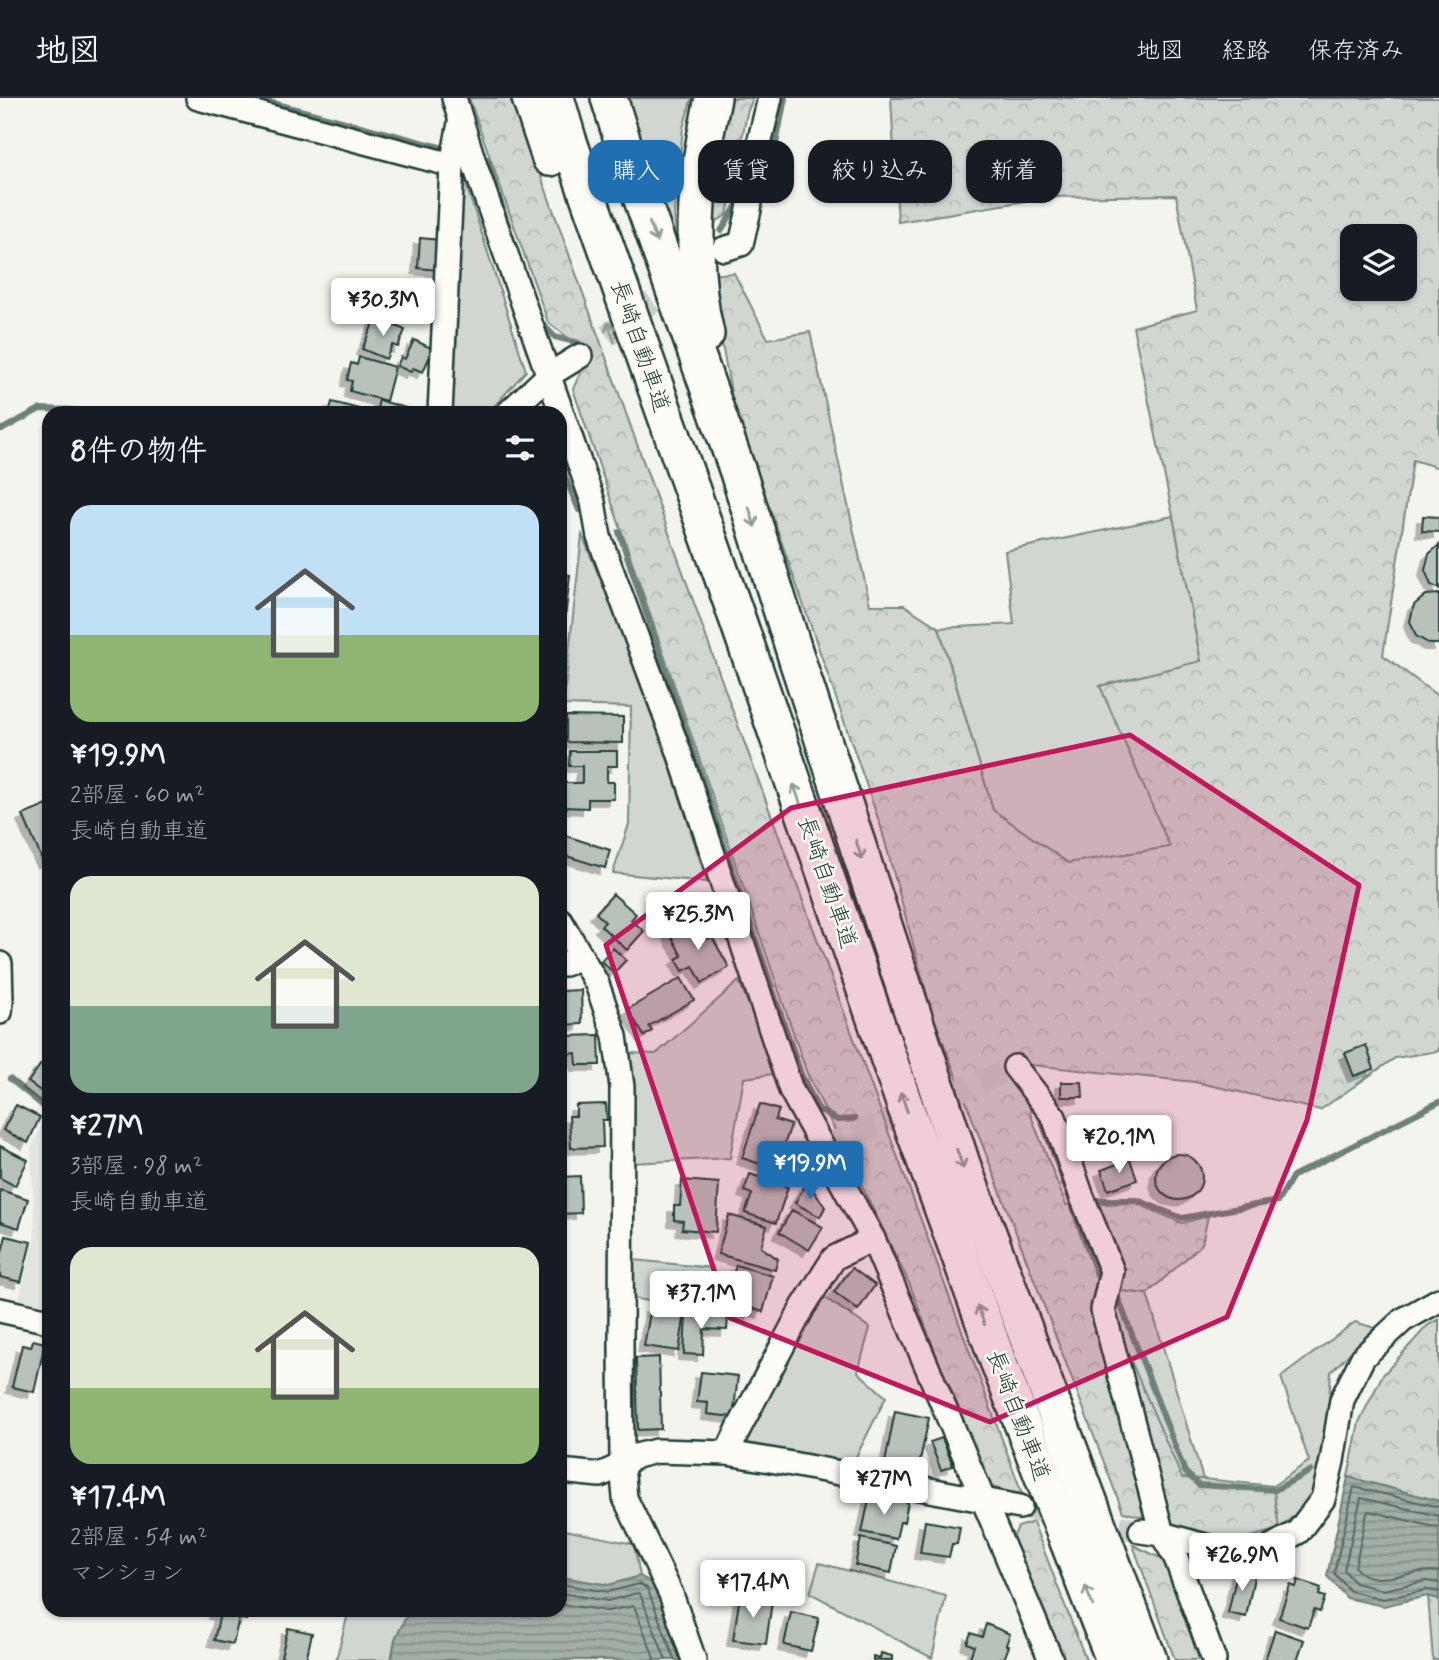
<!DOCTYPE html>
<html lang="ja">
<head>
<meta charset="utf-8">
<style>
	:root { --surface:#171b24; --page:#242831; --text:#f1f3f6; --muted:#9ea1a6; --line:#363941; --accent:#1f6fb2 }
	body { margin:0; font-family:Mynerve,"Klee One",sans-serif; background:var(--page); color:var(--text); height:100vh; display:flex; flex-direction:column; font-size:26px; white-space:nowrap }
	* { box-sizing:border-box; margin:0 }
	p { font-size:23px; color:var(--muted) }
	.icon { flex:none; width:38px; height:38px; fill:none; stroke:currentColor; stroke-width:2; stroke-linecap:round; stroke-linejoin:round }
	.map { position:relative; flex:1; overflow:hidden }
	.side { position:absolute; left:42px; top:308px; width:525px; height:1211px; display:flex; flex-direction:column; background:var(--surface); border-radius:21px; box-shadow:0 2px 5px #0004 }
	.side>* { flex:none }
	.hud { position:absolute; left:588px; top:42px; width:665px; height:63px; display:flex; gap:14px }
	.fabs { position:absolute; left:1340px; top:126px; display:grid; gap:14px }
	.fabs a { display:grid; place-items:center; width:77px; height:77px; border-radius:14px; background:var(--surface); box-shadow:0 2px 5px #0004; font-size:35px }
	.price { position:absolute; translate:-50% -60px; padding:0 16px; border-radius:7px; background:#fff; color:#222; font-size:23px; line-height:46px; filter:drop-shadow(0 2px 4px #0008) }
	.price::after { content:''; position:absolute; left:50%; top:42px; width:21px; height:16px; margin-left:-10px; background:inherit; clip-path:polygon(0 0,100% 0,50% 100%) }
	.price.selected { background:var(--accent); color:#fff }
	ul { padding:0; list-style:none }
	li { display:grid; align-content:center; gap:14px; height:371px; padding:0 28px }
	li span { display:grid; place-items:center; height:217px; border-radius:21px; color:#555 }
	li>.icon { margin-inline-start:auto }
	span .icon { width:126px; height:126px; fill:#fffc; stroke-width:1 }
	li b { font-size:30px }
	h2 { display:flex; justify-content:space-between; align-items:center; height:84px; padding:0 28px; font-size:30px }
	.chip { padding:0 24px; border-radius:21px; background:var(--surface); box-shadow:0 2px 5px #0004; font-size:24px; line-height:63px }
	.chip.selected { background:var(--accent); color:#fff }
	header { display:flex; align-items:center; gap:42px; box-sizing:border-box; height:98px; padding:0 35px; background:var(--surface); border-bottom:2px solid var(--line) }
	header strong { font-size:33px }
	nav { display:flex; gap:38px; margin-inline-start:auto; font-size:24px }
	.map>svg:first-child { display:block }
	.built { fill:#e2e5df }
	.green { fill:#d1d6d1; stroke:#788a82; stroke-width:2 }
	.forest { fill:url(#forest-crowns); stroke:#788a82; stroke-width:2; fill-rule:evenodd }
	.water { fill:url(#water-rules); stroke:#6e8179; stroke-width:2 }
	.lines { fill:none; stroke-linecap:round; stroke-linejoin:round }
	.shore { stroke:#546a62; stroke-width:2 }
	.stream { stroke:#6e8179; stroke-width:6 }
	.building { fill:#b9c1bb; stroke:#1f3d34; stroke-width:2; filter:url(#shadow) }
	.minor-tunnel { stroke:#c9cfca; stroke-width:23; stroke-dasharray:23 11; stroke-linecap:butt }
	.minor-casing { stroke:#1f3d34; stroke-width:28 }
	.highway-casing { stroke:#1f3d34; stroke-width:40 }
	.minor { stroke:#fdfcf7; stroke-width:23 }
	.highway { stroke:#fdfcf7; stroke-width:35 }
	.oneway { stroke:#8e9c96 }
	.marked { fill:#c2185b; fill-opacity:0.2; stroke:#c2185b; stroke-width:5; stroke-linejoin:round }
	.labels { text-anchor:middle; stroke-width:5; stroke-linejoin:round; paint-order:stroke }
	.street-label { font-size:23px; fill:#1f3d34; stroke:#fdfcf7 }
</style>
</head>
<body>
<header>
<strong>地図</strong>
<nav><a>地図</a><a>経路</a><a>保存済み</a></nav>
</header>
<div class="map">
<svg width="1439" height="1562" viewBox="0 0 1439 1562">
	<defs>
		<pattern id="forest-crowns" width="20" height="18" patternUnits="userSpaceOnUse" patternTransform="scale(1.75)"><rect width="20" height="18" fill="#d1d6d1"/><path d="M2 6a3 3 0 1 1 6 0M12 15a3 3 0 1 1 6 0" fill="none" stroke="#b3b9b4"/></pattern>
		<pattern id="water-rules" width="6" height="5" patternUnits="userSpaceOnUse" patternTransform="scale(1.75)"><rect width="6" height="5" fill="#a3aea7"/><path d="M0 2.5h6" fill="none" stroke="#848f89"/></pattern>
		<filter id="shadow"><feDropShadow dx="-6" dy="6" stdDeviation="0" flood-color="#0004"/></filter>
	</defs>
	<rect width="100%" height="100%" fill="#f4f4ef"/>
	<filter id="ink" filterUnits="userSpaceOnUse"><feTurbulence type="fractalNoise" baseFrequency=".0143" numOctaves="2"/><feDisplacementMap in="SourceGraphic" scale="14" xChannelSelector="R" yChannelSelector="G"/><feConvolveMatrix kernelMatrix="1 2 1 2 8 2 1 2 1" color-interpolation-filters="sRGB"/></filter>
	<g filter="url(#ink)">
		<polygon class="built" points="48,1012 49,1013 49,1211 18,1205 35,1139 31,1051"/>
		<g class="green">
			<polygon points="621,0 692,0 683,30 674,112 680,197"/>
			<polygon points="460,68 526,273 488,315 452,315"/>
			<polygon points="1173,418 1201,564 1100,588 1171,749 1068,765 993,712 939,530 1014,526 1005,453"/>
			<polygon points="582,437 643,583 707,784 613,775 629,726 631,609 563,607"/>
			<polygon points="739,883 758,930 773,976 744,980 730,1060 632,1065 629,955 656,956"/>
			<polygon points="634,1162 712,1170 705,1212 630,1200"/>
			<polygon points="1098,1190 1147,1196 1203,1381 1182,1381"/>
			<polygon points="819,1196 870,1230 858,1274 886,1299 851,1369 740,1347"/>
			<polygon points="1355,1224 1375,1230 1331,1274 1324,1370 1309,1404 1279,1431 1273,1388 1309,1363 1281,1279"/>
			<polygon points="560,1431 634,1446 640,1478 609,1487 560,1479"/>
			<polygon points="819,1465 946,1498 932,1560 810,1495"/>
			<polygon points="349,1512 410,1512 395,1541 391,1562 336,1562"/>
		</g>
		<g class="forest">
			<polygon points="469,0 513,0 732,611 1023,1398 985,1387 910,1187 807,975 573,291 589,256 548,224"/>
			<polygon points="729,0 753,0 747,15 727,117 702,132"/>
			<path d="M891,0H1439V370L1413,362L1383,557L1439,599V953L1395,960L1320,1012L1195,984L1031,967L1030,1015L1066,1107L1136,1105L1182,1125L1208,1118L1202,1146L1147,1196L1099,1190L1182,1380L1203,1381L1273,1388L1279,1431L1237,1443L1123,1414L932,915L881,729L733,305L709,177L734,175L768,241L810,234L870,507H904L939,530L993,712L1068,765L1170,749L1100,588L1201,563L1173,418L1133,229L1197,212L1176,97L1051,99L898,124ZM1353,138H1405V191H1353Z"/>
			<polygon points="1439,1221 1439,1403 1348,1379 1359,1324 1382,1278 1428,1227"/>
			<polygon points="1033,1424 1086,1562 1063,1562 1009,1448 1018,1429"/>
			<polygon points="1133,1447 1167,1463 1199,1562 1175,1562"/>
			<polygon points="1428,1498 1439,1501 1439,1562 1433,1562"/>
		</g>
		<g class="water">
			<polygon points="1348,1379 1439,1403 1439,1501 1428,1498 1383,1508 1347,1500 1327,1478"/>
			<polygon points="640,1478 654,1486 683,1562 392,1562 395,1541 410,1512 560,1512 560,1479 609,1487"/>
		</g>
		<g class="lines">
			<g class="shore">
				<polyline points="1439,1409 1354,1389 1334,1475 1350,1493 1383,1501 1427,1492 1439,1494"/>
				<polyline points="1439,1418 1361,1400 1344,1472 1355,1485 1383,1492 1426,1483 1439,1485"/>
				<path d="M1439,1429L1430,1428L1369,1413L1367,1415L1355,1469C1372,1494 1415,1468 1439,1474"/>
				<polyline points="560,1486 608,1494 639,1486 647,1490 675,1562"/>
				<polyline points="560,1495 608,1503 637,1495 640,1496 666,1562"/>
				<polyline points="560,1506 608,1513 634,1508 655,1562"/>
			</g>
			<g class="stream">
				<polyline points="254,0 440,49"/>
				<polyline points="487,61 513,143"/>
				<polyline points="769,82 785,0"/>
				<polyline points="721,133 737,107 741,80"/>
				<polyline points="537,220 555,239 579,245"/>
				<polyline points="0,331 3,331 40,311 73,312 88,315"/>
				<polyline points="560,367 579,412"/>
				<polyline points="619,434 801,976 818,1011 837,1022 855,1021"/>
				<polyline points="10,981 49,1013"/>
				<polyline points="1038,1013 1100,1185"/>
				<polyline points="1095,1102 1137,1102 1182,1120 1278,1103 1293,1078 1439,1004"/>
				<polyline points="1118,1200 1185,1374 1199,1387 1275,1392 1310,1373"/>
			</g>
		</g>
		<g class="building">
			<polygon points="420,140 440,142 438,172 418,170"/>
			<polygon points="376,219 405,232 398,249 392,247 386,261 362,251"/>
			<polygon points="414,242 433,251 423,274 413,270 411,274 397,268 401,259 405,261"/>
			<polygon points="359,259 395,269 386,303 350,293 352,283 347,282 351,265 357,267"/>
			<polygon points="379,302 412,312 411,315 376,315"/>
			<polygon points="332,304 359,311 358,315 329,315"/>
			<polygon points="1423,418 1439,419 1439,434 1422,433"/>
			<polygon points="1439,447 1439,491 1431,487 1425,472 1429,456"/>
			<polygon points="560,476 570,477 563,538 560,538"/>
			<polygon points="1439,496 1439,546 1430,546 1416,538 1410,523 1414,507 1426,497"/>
			<polygon points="560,545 565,546 561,582 560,582"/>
			<polygon points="566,618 623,619 623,645 566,644"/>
			<polygon points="570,653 617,653 617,668 607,668 607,684 614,684 614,701 588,701 588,710 563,709 563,685 582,685 582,668 569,668"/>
			<polygon points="47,707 49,712 49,761 43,764 23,717"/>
			<polygon points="560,736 610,752 605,770 560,756"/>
			<polygon points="613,796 636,816 631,822 644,833 627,852 601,828 605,824 596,815"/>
			<polygon points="684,823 690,834 700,829 707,841 712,839 729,869 702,885 693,868 683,873 676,861 682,858 668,833"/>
			<polygon points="613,850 626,862 614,875 601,863"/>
			<polygon points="681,880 694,902 649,928 652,933 644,938 628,911"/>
			<polygon points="581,892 582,926 560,927 560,893"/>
			<polygon points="599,937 600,967 577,967 576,955 567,956 567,938"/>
			<polygon points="1366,947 1374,971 1354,978 1345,955"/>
			<polygon points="41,966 49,972 49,999 28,984"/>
			<polygon points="1061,984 1082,984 1083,999 1061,999"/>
			<polygon points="606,1006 607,1022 602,1022 603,1049 571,1050 569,1018 576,1018 576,1007"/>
			<polygon points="760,1006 779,1012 775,1022 791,1027 776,1071 742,1060"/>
			<polygon points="16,1007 40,1019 28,1045 3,1032"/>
			<polygon points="0,1048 28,1062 15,1088 0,1080"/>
			<circle cx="1179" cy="1079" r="23"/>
			<polygon points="1130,1061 1137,1082 1108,1092 1101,1072"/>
			<polygon points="750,1076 788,1089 776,1125 745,1115 752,1096 744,1093"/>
			<polygon points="580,1078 581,1115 560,1116 560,1079"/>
			<polygon points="682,1082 719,1085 716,1134 682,1131 683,1123 674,1122 674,1108 680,1108"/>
			<polygon points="805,1087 813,1092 825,1109 820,1119 795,1105"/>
			<polygon points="0,1092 28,1101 19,1130 0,1124"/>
			<polygon points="792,1112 823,1129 809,1152 779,1134"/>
			<polygon points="729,1117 767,1128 761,1149 778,1161 775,1172 718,1156"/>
			<polygon points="6,1138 31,1144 21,1184 0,1179 0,1161"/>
			<polygon points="736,1167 773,1178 763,1214 752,1210 751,1216 733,1210 735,1205 725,1202"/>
			<polygon points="852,1170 875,1187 858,1212 834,1194"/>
			<polygon points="651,1209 685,1215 679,1253 644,1248"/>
			<polygon points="686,1216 728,1219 727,1232 704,1231 703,1257 684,1256"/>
			<polygon points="33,1242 45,1245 34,1294 12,1289 22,1247 31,1249"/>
			<polygon points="659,1259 661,1331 638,1332 636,1260"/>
			<polygon points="701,1274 738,1278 733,1319 707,1316 708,1305 697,1304"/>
			<polygon points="895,1313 929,1320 918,1372 885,1365"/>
			<polygon points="942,1340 953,1368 941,1372 930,1344"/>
			<polygon points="870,1397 908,1404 904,1424 900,1424 896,1441 862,1434"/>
			<polygon points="925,1423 960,1429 957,1446 952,1446 949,1459 920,1455"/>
			<polygon points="861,1440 896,1448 891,1475 855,1467"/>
			<polygon points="1238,1471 1255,1474 1246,1519 1228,1515"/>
			<polygon points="1298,1482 1321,1490 1319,1497 1325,1499 1320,1514 1314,1512 1308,1530 1279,1520 1290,1487 1296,1489"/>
			<polygon points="740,1498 772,1503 766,1546 733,1542"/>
			<polygon points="215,1512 248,1512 246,1522 239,1520 233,1546 214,1542 220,1516 214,1515"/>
			<polygon points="791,1514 819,1520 811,1553 784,1547"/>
			<polygon points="986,1526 1010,1536 1006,1547 1009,1548 1004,1561 1000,1560 999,1562 969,1562 974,1548 967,1545 971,1535 982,1539"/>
			<polygon points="288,1530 312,1535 306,1562 293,1562 281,1559"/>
			<polygon points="1275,1532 1304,1542 1297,1562 1265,1562"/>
			<polygon points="881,1555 892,1558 892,1562 873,1562 873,1558 880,1560"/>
		</g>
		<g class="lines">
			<g class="minor-tunnel">
				<polyline points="580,258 682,182"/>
				<polyline points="823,1049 1015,969"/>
				<polyline points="1020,1409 1141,1433"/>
			</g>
			<defs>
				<g id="minor">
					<polyline points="198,0 452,67"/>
					<polyline points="454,0 475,68 593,404 599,439 678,651 791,992 873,1141 1051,1562"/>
					<polyline points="724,151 741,146 749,112 756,58 770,0"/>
					<polyline points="440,315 452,67 460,25"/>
					<polyline points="508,315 549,277 580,258"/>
					<polyline points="560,822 597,886 615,938 622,989 621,1248 622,1367 625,1400 671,1496 694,1562"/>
					<polyline points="0,866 1,903 0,914"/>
					<polyline points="560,866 565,866 581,858"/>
					<polyline points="1015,969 1054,1019 1082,1099 1112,1173 1103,1212 1162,1436 1176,1460 1214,1562"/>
					<polyline points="0,1212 49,1223"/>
					<polyline points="727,1355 739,1330 803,1209 834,1160 873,1141"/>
					<polyline points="560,1373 600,1377 622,1367 636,1358 656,1353 727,1355 776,1363 1020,1409"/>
					<polyline points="1141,1433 1162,1436 1227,1454 1265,1452 1298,1434 1323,1401 1332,1363 1342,1302 1363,1259 1403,1222 1439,1202"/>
				</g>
				<g id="highway">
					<polyline points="530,0 550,60"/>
					<polyline points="556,0 568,41 737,520 904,1005 998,1263 1114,1562"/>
					<polyline points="609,0 632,73 738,374 798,565 962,1066 1149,1562"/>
					<path d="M706,236C693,183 694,117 701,64C704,42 709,21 713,0"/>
				</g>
			</defs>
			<use href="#minor" class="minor-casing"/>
			<use href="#highway" class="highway-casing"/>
			<use href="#minor" class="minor"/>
			<use href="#highway" class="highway"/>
		</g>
		<defs><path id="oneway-shaft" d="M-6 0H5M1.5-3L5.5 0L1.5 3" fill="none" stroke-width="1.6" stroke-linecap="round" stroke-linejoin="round" transform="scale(1.75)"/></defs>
		<g class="oneway">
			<use href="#oneway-shaft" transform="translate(653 134) rotate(70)"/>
			<use href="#oneway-shaft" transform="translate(611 234) rotate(-110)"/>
			<use href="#oneway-shaft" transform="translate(752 419) rotate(73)"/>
			<use href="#oneway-shaft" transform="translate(797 696) rotate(-109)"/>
			<use href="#oneway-shaft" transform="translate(859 752) rotate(72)"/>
			<use href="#oneway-shaft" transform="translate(904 1004) rotate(-109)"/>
			<use href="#oneway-shaft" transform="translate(960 1061) rotate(71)"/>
			<use href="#oneway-shaft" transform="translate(981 1217) rotate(-110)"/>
			<use href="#oneway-shaft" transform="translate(1089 1498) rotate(-111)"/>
		</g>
	</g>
	<path class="marked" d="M1130,637L1359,787L1307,1022L1227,1219L990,1324L730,1220L606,847L791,710Z"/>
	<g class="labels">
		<g class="street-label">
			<text transform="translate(641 248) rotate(71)" y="8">長崎自動車道</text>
			<text transform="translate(828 784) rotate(71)" y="8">長崎自動車道</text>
			<text transform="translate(1019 1317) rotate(69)" y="8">長崎自動車道</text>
		</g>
	</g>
</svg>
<div class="fabs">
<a><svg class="icon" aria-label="layers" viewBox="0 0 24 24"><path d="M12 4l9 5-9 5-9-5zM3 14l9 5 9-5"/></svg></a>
</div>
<b class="price" style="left:383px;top:240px">¥30.3M</b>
<b class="price" style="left:698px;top:854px">¥25.3M</b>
<b class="price" style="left:1119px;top:1077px">¥20.1M</b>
<b class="price selected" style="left:810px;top:1103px">¥19.9M</b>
<b class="price" style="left:701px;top:1233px">¥37.1M</b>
<b class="price" style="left:884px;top:1419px">¥27M</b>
<b class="price" style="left:1242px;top:1495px">¥26.9M</b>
<b class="price" style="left:753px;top:1522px">¥17.4M</b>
<div class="hud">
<a class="chip selected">購入</a>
<a class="chip">賃貸</a>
<a class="chip">絞り込み</a>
<a class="chip">新着</a>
</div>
<section class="side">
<h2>8件の物件<svg class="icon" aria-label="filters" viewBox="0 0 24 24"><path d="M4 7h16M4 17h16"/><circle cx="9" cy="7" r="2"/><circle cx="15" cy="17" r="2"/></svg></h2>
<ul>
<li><span style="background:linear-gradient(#bfe0f5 60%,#8fb573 0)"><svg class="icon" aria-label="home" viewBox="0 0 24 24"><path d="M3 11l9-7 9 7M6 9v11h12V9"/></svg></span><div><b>¥19.9M</b><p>2部屋 · 60 m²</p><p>長崎自動車道</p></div></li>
<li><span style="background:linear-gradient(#dfe7d0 60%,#7fa58c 0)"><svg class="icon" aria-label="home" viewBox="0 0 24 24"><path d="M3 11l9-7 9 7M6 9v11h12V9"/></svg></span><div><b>¥27M</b><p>3部屋 · 98 m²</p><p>長崎自動車道</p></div></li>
<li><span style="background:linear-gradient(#dfe7d0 65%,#8fb573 0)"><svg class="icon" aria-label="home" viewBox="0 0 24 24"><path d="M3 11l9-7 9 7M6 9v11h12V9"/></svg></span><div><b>¥17.4M</b><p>2部屋 · 54 m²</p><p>マンション</p></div></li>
</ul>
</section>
</div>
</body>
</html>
